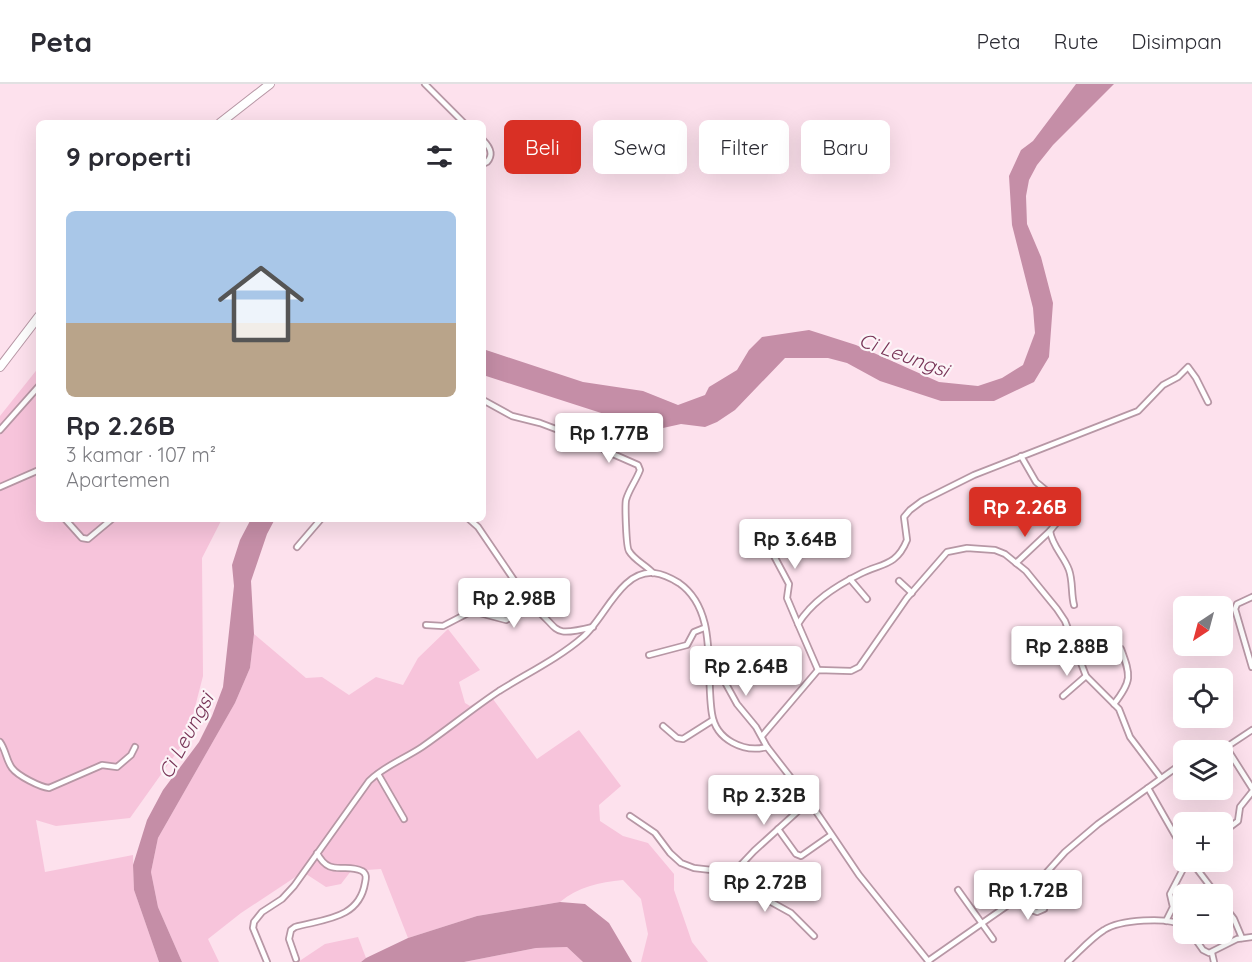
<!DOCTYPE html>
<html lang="id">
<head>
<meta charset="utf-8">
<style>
	:root { --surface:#fff; --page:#f2f2f3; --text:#2b2b33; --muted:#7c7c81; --line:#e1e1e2; --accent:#d93025 }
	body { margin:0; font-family:Quicksand,sans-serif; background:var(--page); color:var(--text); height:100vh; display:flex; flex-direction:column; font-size:22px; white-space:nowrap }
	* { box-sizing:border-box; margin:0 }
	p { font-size:20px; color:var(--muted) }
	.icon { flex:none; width:33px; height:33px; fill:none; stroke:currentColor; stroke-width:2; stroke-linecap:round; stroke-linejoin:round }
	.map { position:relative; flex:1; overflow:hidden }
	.drawer { position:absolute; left:36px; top:36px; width:450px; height:402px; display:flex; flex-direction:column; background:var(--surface); border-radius:9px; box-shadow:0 6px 24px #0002 }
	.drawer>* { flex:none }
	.guide { position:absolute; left:504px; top:36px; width:570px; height:54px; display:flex; gap:12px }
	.needle { width:39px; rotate:216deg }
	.buttons { position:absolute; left:1173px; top:512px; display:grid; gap:12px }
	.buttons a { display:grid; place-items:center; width:60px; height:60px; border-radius:9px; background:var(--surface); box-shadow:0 6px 24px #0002; font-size:30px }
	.price { position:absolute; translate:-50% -51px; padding:0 14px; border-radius:6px; background:#fff; color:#222; font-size:20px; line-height:39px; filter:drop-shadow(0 2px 3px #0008) }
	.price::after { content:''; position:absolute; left:50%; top:36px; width:18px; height:14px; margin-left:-9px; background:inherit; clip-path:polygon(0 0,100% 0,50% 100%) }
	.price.on { background:var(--accent); color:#fff }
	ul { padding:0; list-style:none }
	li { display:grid; align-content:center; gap:12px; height:318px; padding:0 30px }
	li+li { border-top:2px solid var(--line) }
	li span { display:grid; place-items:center; height:186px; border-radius:9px; color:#555 }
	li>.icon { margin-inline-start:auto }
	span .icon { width:108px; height:108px; fill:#fffc; stroke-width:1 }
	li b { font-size:26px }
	h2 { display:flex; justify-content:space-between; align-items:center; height:72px; padding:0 30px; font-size:26px }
	.tag { padding:0 21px; border-radius:9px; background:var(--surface); box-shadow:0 6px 24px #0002; font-size:21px; line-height:54px }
	.tag.on { background:var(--accent); color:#fff }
	header { display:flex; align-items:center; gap:36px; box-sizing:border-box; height:84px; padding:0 30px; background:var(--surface); border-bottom:2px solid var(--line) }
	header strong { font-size:28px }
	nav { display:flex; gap:33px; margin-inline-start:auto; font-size:21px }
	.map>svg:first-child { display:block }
	.green { fill:#f7c4db }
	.water { fill:#c58ea7 }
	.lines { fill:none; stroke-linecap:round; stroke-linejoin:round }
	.minor-casing { stroke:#b797a5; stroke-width:8 }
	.primary-casing { stroke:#b797a5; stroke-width:10 }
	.minor { stroke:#fff; stroke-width:4.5 }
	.primary { stroke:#fff; stroke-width:8 }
	.labels { text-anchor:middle; stroke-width:4.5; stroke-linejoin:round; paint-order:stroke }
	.water-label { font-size:20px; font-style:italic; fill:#783457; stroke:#fcf5f8 }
</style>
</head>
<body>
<header>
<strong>Peta</strong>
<nav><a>Peta</a><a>Rute</a><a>Disimpan</a></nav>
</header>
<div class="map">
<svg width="1252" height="878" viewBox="0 0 1252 878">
	<rect width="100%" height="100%" fill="#fde1ed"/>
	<g class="green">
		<polygon points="39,283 39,435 222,435 202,474 203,592 187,654 130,734 56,742 36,736 45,788 133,771 134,806 159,878 0,878 0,332"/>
		<path d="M448,545L480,586L459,598L465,619L470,622L490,611L537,675L579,646L621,702L599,721L600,737L623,752L648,759L674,790V806L692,858L708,878H641L648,850L641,815L623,796C599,798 578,803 560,818L477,832L408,854L381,785L351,787L341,800L326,803L303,788L241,829L208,855L219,878H182L158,823L151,788L158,754L235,619L250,584L254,550L306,594L322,593L349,611L376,593L403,601L418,574Z"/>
		<polygon points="358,853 366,874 361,878 298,878 325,860"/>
		<polygon points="567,863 583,878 464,878 536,864"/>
	</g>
	<g class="water">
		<polygon points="1076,0 1114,0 1053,61 1037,81 1029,96 1026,112 1027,140 1041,173 1053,219 1049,273 1034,298 994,317 941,317 880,297 847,279 828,274 785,274 735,326 717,338 705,343 681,340 654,346 483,291 483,265 583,298 643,307 678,321 705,311 709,303 737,286 749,266 762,253 809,246 856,261 939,298 978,302 1002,294 1023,281 1035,249 1033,224 1012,141 1009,92 1021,66 1033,57"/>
		<polygon points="251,435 275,435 267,450 251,497 254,550 250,584 235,619 158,754 151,788 158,823 182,878 159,878 134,806 133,781 147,736 163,706 199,658 212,632 223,603 234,502 232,481 240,456"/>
		<polygon points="560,818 585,820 609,839 632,878 583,878 567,863 536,864 464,878 361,878 366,874 408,854 477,832"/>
	</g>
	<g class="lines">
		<defs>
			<g id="minor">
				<polyline points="425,0 464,39"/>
				<path d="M483,56C490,63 494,70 487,78L483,80"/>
				<path d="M483,316L512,332L540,339L577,353L588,355L606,367L638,381L640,386C636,397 629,405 626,416C625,421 626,463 629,467C634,476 646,481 653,489"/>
				<polyline points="0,346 39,302"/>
				<path d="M1021,372L1036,398L1048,408L1063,426L1062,432L1050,447C1052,462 1064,472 1069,486C1073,497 1071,510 1074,521"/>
				<polyline points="0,403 39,386"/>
				<polyline points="65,435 82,454 88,455 112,435"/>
				<polyline points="469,435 478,443 531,521"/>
				<polyline points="759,444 789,500 787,514 798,540"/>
				<polyline points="297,463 321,435"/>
				<polyline points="771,466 802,454"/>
				<polyline points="1016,479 1050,447"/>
				<polyline points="850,495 867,515"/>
				<polyline points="899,497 912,509"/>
				<polyline points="1252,513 1237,520 1235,525 1252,583"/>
				<path d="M426,541L443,542L472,527L506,536L531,521C562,545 548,554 593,543"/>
				<polyline points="649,571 687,561 694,548 704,544"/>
				<polyline points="710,571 737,620 756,643 767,663"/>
				<path d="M818,586L798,540C812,517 836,502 860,490C881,479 896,483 907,456L904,433L910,426L922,417L974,391L1138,327L1163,301L1178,293L1188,283L1196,294L1208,318"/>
				<polyline points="1063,612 1086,592"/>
				<path d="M1114,620C1132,597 1131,592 1121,565"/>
				<polyline points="663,642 677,654 683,655 713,636"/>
				<polyline points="762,652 818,586 851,587 859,583 907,514 947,468 967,464 995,466 1005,470 1026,487 1057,525 1065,537 1086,592 1119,625 1130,653 1161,694"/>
				<path d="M0,658C6,666 6,676 12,684C18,692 40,703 49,704L102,681L117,683L131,671L135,663"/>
				<polyline points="1226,663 1252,704"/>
				<polyline points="1222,666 1252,646"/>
				<polyline points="378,690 404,735"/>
				<polyline points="1148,704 1184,767"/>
				<polyline points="630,732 655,749 670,769 681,779 694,784 729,788 737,785 754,767 809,717"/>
				<polyline points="778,745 796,770 801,772 831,751"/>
				<polyline points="1222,749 1238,737 1240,723 1252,708"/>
				<polyline points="1191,777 1216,810"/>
				<polyline points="737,785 762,813 791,829 814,852"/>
				<polyline points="958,806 993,855"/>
				<polyline points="1018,814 1029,825 1037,828 1044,825"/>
				<polyline points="1222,819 1234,835 1242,854"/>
				<polyline points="1166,837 1173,823 1170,810 1182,787"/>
				<polyline points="1191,849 1203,866 1209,869 1237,855 1252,853"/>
				<polyline points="1212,869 1214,878"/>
				<path d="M296,875L289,855L291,846L295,843C324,835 359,835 365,799C366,794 367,790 362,787C344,778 330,794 317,769"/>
				<polyline points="928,877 1018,814 1038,798 1065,768 1098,740 1184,678"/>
				<path d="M267,878L253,844L254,838L262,828L282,815L294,802L369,697C384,682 404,675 422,663C448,645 472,625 499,607C526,590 559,574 583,553C605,534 621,486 654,489C663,490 671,494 679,499C719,527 705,588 712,630C716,656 744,669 767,663L809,717L859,791L929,878"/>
				<path d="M1068,878C1080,867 1091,854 1104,846C1119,836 1168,832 1184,842"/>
			</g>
			<g id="primary">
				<polyline points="220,39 270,0"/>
				<polyline points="0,283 39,232"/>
			</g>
		</defs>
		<use href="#minor" class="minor-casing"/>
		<use href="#primary" class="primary-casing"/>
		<use href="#minor" class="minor"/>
		<use href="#primary" class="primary"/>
	</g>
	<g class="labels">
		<g class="water-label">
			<text transform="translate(904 271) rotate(20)" y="7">Ci Leungsi</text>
			<text transform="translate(186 652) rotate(-62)" y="7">Ci Leungsi</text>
		</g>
	</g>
</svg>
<div class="buttons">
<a><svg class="needle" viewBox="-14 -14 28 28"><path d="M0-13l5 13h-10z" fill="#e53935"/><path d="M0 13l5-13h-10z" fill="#7c7c81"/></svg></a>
<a><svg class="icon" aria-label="locate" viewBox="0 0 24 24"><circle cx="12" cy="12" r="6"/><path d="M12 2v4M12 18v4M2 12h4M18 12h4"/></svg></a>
<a><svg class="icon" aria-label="layers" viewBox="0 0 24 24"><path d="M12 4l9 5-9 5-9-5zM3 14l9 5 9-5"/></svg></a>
<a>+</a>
<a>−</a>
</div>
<b class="price" style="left:609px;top:380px">Rp 1.77B</b>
<b class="price on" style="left:1025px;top:454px">Rp 2.26B</b>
<b class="price" style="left:795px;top:486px">Rp 3.64B</b>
<b class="price" style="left:514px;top:545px">Rp 2.98B</b>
<b class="price" style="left:1067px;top:593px">Rp 2.88B</b>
<b class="price" style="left:746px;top:613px">Rp 2.64B</b>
<b class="price" style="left:764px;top:742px">Rp 2.32B</b>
<b class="price" style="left:765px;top:829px">Rp 2.72B</b>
<b class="price" style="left:1028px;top:837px">Rp 1.72B</b>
<div class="guide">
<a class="tag on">Beli</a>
<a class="tag">Sewa</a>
<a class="tag">Filter</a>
<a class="tag">Baru</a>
</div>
<section class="drawer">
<h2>9 properti<svg class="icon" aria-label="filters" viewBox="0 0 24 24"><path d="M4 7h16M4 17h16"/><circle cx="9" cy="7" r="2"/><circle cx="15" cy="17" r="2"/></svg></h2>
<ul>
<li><span style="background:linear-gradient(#a9c7e8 60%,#b9a48a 0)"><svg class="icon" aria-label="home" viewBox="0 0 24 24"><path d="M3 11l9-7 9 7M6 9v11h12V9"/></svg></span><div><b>Rp 2.26B</b><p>3 kamar · 107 m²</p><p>Apartemen</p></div></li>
</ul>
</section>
</div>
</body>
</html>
